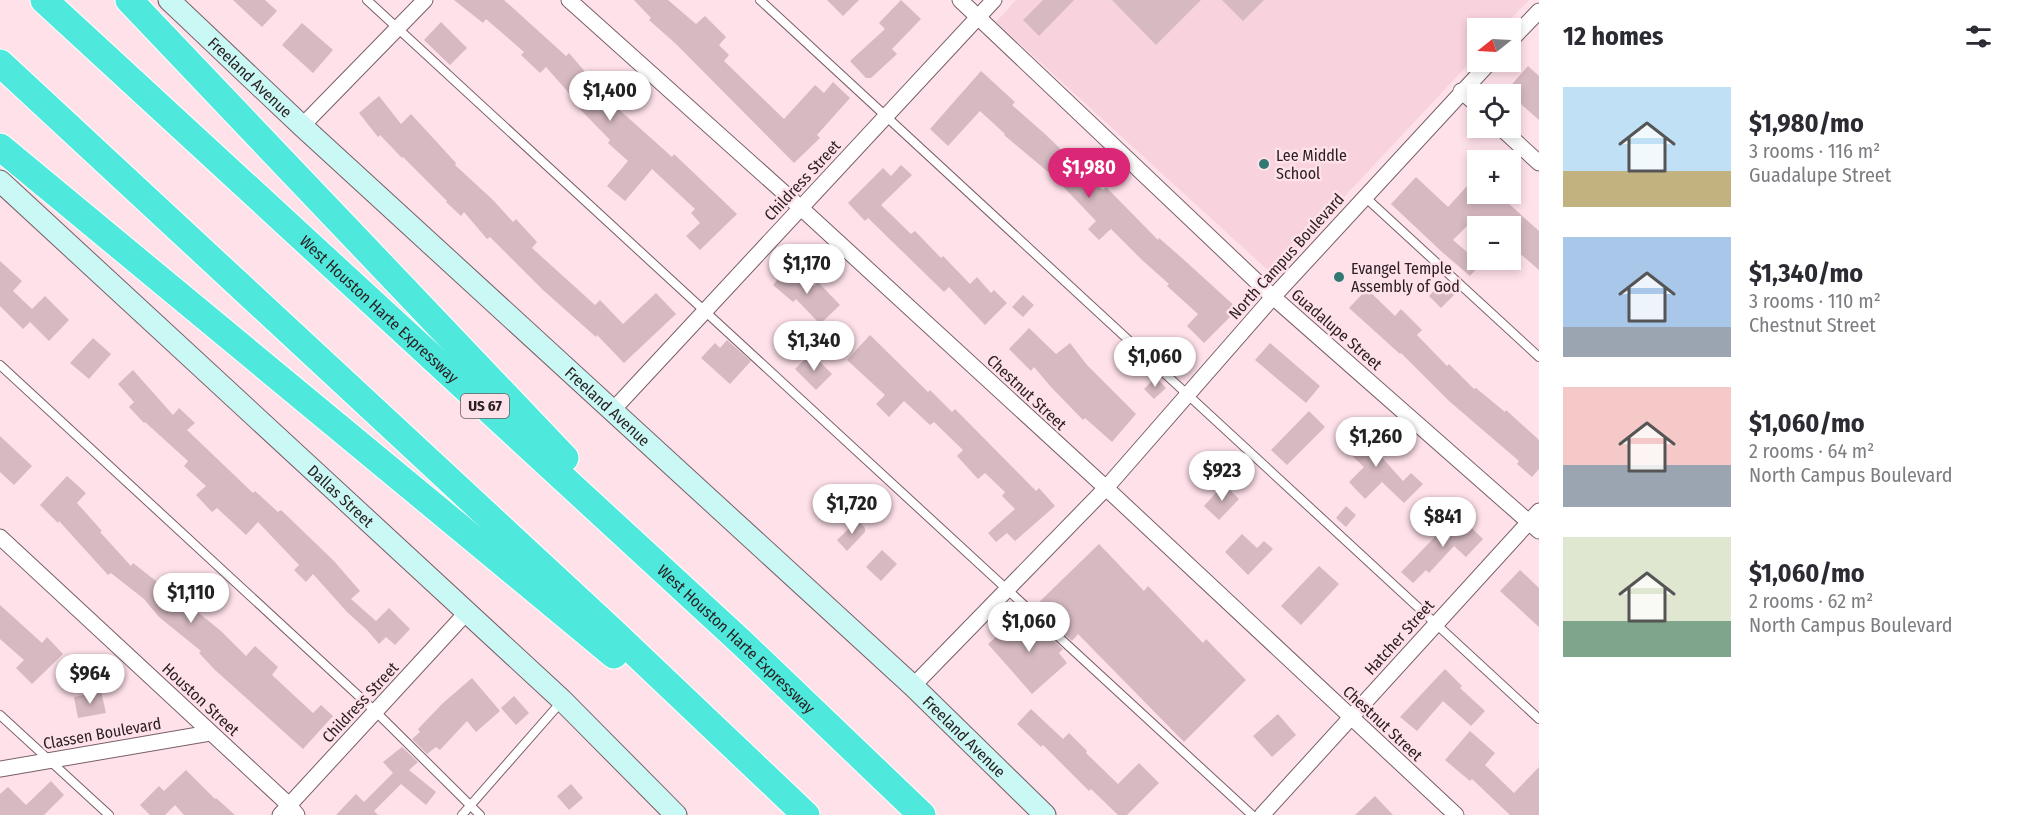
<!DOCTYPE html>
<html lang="en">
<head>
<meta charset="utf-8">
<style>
	:root { --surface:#fff; --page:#f2f2f3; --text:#2b2b33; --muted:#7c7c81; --accent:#db2777 }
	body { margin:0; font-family:"Fira Sans Condensed",sans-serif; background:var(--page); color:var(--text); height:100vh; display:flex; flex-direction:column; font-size:22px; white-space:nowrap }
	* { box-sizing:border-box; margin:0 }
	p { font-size:20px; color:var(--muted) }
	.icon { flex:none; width:33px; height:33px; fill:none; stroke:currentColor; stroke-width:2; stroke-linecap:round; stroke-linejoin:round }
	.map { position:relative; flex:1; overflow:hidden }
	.sheet { display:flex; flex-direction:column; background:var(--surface); width:480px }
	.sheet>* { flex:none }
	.needle { width:39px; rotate:252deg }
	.buttons { position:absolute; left:1467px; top:18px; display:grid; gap:12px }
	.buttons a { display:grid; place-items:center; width:54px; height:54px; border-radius:0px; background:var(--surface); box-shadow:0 3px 9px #0003; font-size:30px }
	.price { position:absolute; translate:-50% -51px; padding:0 14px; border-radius:21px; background:#fff; color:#222; font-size:20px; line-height:39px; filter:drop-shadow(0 2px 3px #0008) }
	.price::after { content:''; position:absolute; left:50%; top:36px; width:18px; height:14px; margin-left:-9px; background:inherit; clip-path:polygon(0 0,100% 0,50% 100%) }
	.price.active { background:var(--accent); color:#fff }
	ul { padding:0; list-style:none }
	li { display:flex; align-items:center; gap:18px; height:150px; padding:0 24px }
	li span { display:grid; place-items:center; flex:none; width:168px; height:120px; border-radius:0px; color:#555 }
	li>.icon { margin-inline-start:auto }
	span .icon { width:72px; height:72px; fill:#fffc; stroke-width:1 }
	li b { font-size:26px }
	h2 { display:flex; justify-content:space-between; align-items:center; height:72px; padding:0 24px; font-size:26px }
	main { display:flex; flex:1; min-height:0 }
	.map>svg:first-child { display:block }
	.built { fill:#f8d2dd }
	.building { fill:#d6b9c1 }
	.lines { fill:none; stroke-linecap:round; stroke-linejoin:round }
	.lane-casing { stroke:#795f67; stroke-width:10 }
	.street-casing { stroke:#795f67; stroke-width:17 }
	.secondary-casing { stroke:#795f67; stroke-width:23 }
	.highway-casing { stroke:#fff; stroke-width:29 }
	.lane { stroke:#fff; stroke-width:8 }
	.street { stroke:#fff; stroke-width:15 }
	.secondary { stroke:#caf8f4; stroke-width:21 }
	.highway { stroke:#4ee9dc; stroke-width:27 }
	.poi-dot { fill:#327973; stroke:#ffe1ea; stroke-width:2 }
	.labels { text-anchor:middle; stroke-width:5; stroke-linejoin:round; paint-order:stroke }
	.shield { fill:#ffe1ea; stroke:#6b5b5f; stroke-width:1.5 }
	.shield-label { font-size:15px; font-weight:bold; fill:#2b2124 }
	.street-label { font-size:16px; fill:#2b2124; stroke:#ffe1ea }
	.poi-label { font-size:16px; fill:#2b2124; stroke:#ffe1ea; text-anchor:start }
</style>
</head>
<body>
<main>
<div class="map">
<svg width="1539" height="815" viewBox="0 0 1539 815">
	<rect width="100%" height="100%" fill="#ffe1ea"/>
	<polygon class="built" points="1016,0 1529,0 1502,28 1478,28 1477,55 1272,274 996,22"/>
	<g class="building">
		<polygon points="233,0 265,0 277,11 262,27"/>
		<polygon points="454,0 504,0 566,56 569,53 593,81 595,80 616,102 614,105 672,157 674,154 737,214 700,250 686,236 700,223 691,213 695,209 652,169 625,201 607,186 628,161 608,143 610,140 573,102 575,100 546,67 540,73 521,55 524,52 486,19 483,23"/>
		<polygon points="634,0 668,0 696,24 705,16 726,37 719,45 729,55 724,61 784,119 815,85 824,93 833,82 850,98 817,135 820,138 794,163 676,44 649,20 651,18"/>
		<polygon points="827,0 859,0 843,16"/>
		<polygon points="901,0 921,19 892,49 897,54 871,78 866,78 850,61 885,29 879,23"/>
		<polygon points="1043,0 1074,0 1039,36 1023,20"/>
		<polygon points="1112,0 1201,0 1156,45"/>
		<polygon points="1222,0 1264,0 1243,21"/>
		<polygon points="441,22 467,48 450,65 424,40"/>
		<polygon points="302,23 333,50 313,73 282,45"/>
		<polygon points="1528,66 1539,76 1539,120 1506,91"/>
		<polygon points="981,71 1015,102 1012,105 1045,134 1103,190 1106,187 1158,240 1159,238 1183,259 1238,309 1204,343 1187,326 1198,314 1167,286 1169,284 1142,260 1111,229 1099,240 1088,229 1096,221 1054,177 1004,135 1005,134 980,111 948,146 930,129"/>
		<polygon points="379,96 401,124 411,114 456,163 455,165 493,200 513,222 516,219 537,242 532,248 595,305 600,300 623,324 656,293 676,314 624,363 597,335 596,337 543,290 490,237 487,239 464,212 461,216 446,202 447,201 403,157 402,158 380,135 378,137 359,113"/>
		<polygon points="901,165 912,175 881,205 911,234 915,231 941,258 943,256 970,284 977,277 991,293 994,290 1007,303 985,325 949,287 944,292 868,218 865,221 848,203 883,168 891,176"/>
		<polygon points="1478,174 1478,194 1498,194 1539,231 1539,270 1510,245 1510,226 1482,226 1474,219 1453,240 1481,264 1470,276 1442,252 1391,204 1416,177 1448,207"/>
		<polygon points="0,261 22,281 13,291 32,309 45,296 69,320 49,341 30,322 23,329 0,306"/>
		<polygon points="789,266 814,286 818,282 840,305 820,324 796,299 793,302 773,285"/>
		<polygon points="1441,283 1454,295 1441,308 1429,296"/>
		<polygon points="1367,289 1395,316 1401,309 1422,330 1417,335 1447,366 1449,364 1474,389 1476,388 1505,412 1506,410 1539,440 1539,469 1532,477 1517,464 1519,461 1449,401 1401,353 1400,354 1349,308"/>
		<polygon points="1023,295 1034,305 1023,317 1012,307"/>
		<polygon points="1029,328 1056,354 1070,343 1087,365 1136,414 1112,442 1085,418 1083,420 1051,387 1034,367 1031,371 1009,349"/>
		<polygon points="870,335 928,392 930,390 952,412 955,409 1036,491 1039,488 1055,506 1015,541 1007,533 996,542 988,533 1015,509 1002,496 1005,492 985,473 978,479 957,456 963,450 934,422 930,425 904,401 889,417 876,404 885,395 847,360"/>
		<polygon points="93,338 111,354 89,379 70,363"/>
		<polygon points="727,340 751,361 730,384 701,358 715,343 720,348"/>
		<polygon points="1270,343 1320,386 1306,403 1255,360"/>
		<polygon points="811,353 832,374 816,390 795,369"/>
		<polygon points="133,370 173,415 179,408 195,423 187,430 253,493 255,491 278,512 281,510 334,561 360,591 351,599 376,621 389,608 410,629 395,645 386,637 379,644 367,630 347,612 313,574 306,582 294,570 299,565 258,522 246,535 217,508 212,512 196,495 206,486 184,466 188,461 145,422 144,423 129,407 134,402 118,384"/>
		<polygon points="1156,377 1166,388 1154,399 1144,389"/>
		<polygon points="1309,411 1325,427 1287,465 1271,450"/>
		<polygon points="1359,424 1373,438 1369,443 1403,481 1411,473 1423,484 1404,503 1382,482 1365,499 1349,482 1364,467 1340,444"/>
		<polygon points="0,436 32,466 14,485 0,472"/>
		<polygon points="67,476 86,493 77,503 102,531 100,532 131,566 133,563 161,585 171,576 189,597 184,601 221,631 246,656 255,646 278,667 272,675 313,713 321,705 333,716 303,749 215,670 199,653 201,651 159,617 144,599 111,573 108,575 59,521 58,523 40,505"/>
		<polygon points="1224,484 1239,499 1219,520 1204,506"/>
		<polygon points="1346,506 1356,515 1346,527 1336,518"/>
		<polygon points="1457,514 1483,539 1466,557 1454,546 1429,573 1426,570 1413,583 1401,572"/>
		<polygon points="858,520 865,528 865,532 847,551 837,540"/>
		<polygon points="1242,534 1257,548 1264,541 1273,549 1248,575 1225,552"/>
		<polygon points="1099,544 1144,591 1148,586 1203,643 1206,639 1246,680 1184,742 1078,634 1072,641 1034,607"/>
		<polygon points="882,550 897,564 881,581 866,567"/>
		<polygon points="1319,566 1339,584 1301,625 1281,606"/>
		<polygon points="1520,570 1539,588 1539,627 1500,591"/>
		<polygon points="0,605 42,643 47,637 63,654 32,684 16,668 24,660 0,639"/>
		<polygon points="1023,613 1063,649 1059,653 1067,663 1032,694 988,644"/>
		<polygon points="1445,669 1462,686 1460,688 1485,711 1471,726 1443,701 1417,731 1400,717"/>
		<polygon points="472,678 500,711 476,732 467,721 440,750 436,747 427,754 412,739 420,732 418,729 443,703"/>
		<polygon points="101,691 106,713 78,718 74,697"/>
		<polygon points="514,696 529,713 516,725 501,708"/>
		<polygon points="1031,709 1063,739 1069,733 1087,751 1086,753 1118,784 1139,763 1159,783 1127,815 1118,815 1091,789 1089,791 1043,745 1041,747 1017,724"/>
		<polygon points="1278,714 1296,735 1272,757 1253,736"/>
		<polygon points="1470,731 1495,753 1485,765 1514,793 1539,767 1539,815 1510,815 1472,779 1470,781 1445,760"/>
		<polygon points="402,747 418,762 409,770 436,792 426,805 401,784 374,811 378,815 336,815 356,794 364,802 393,773 383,762"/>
		<polygon points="186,770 215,799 216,798 235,815 184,815 175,805 165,815 150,815 140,805 159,786 164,791"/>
		<polygon points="51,781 64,795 44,815 0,815 0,794 8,787 26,805"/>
		<polygon points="571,784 583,798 569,810 557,796"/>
		<polygon points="1375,796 1393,815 1355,815"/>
	</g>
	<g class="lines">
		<defs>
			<g id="lane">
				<polyline points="367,0 1252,815"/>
				<polyline points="760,0 1539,719"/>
				<polyline points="1365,197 1539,357"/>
				<polyline points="0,365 375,711 480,815"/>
				<polyline points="0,715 109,815"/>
				<polyline points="462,815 562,701"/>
			</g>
			<g id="street">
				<polyline points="569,0 801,208 1106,488 1456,815"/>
				<polyline points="960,0 1273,297 1539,531"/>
				<polyline points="1510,41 1539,11"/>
				<polyline points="1461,91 1478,106"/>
				<polyline points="302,126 425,0"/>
				<polyline points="1501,128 1539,163"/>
				<polyline points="612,411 994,0"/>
				<polyline points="0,537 289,805 297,815"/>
				<polyline points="913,686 1106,488 1273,297 1490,62"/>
				<polyline points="0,769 210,733"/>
				<polyline points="280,815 467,612"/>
				<polyline points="1262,815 1539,511"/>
			</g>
			<g id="secondary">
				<path id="s1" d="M169,0L302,126L913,686L1045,815"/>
				<path id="s2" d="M0,181L562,700L676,815"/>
			</g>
			<g id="highway">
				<path id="s3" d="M44,0L740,641L922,815"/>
				<polyline points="129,0 565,458"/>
				<polyline points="0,63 610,629 806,815"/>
				<polyline points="0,147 614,655"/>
			</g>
		</defs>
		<use href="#lane" class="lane-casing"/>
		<use href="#street" class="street-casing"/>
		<use href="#secondary" class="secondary-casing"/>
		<use href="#highway" class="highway-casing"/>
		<use href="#lane" class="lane"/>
		<use href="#street" class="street"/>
		<use href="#secondary" class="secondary"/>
		<use href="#highway" class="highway"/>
	</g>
	<g class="poi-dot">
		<circle cx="1264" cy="164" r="6"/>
		<circle cx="1339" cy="277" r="6"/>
	</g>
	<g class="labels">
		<rect class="shield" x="461" y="394" width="48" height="24" rx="4.5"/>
		<g class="shield-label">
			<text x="485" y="411">US 67</text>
		</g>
		<g class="street-label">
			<text dy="6" stroke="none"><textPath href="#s1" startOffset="112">Freeland Avenue</textPath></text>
			<text transform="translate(802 180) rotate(-47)" y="6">Childress Street</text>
			<text transform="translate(1286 256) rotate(-48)" y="6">North Campus Boulevard</text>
			<text dy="6" stroke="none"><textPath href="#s3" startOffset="456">West Houston Harte Expressway</textPath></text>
			<text transform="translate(1337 329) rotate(41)" y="6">Guadalupe Street</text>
			<text transform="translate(1027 392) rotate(43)" y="6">Chestnut Street</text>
			<text dy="6" stroke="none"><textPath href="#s1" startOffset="598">Freeland Avenue</textPath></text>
			<text dy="6" stroke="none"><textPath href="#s2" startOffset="464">Dallas Street</textPath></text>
			<text transform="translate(1399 637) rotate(-48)" y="6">Hatcher Street</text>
			<text dy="6" stroke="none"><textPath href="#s3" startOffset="942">West Houston Harte Expressway</textPath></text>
			<text transform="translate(201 699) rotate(43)" y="6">Houston Street</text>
			<text transform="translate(360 702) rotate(-47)" y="6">Childress Street</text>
			<text transform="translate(1383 723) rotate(43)" y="6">Chestnut Street</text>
			<text transform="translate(102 733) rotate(-10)" y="6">Classen Boulevard</text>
			<text dy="6" stroke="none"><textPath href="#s1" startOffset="1084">Freeland Avenue</textPath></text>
		</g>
		<g class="poi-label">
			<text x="1276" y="161">Lee Middle<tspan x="1276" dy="18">School</tspan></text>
			<text x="1351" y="274">Evangel Temple<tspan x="1351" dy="18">Assembly of God</tspan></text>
		</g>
	</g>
</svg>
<div class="buttons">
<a><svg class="needle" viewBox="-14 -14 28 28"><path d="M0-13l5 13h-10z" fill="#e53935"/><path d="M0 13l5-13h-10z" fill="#7c7c81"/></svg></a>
<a><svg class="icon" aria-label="locate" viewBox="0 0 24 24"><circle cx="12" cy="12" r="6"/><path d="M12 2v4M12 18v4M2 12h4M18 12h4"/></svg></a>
<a>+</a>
<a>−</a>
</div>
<b class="price" style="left:610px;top:122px">$1,400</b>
<b class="price active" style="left:1089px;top:199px">$1,980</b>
<b class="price" style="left:807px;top:295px">$1,170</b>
<b class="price" style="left:814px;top:372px">$1,340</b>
<b class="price" style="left:1155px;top:388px">$1,060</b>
<b class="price" style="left:1376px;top:468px">$1,260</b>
<b class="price" style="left:1222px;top:502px">$923</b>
<b class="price" style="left:852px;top:535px">$1,720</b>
<b class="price" style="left:1443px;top:548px">$841</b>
<b class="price" style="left:191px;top:624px">$1,110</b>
<b class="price" style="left:1029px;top:653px">$1,060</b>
<b class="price" style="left:90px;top:705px">$964</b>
</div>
<section class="sheet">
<h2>12 homes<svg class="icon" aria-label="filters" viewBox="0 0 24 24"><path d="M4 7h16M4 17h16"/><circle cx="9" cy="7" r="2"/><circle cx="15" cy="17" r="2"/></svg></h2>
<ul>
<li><span style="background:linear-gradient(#bfe0f5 70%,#c2b280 0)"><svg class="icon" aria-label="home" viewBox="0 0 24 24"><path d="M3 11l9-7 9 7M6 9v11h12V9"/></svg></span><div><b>$1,980/mo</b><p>3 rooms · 116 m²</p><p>Guadalupe Street</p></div></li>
<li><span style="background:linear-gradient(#a9c7e8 75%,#9aa5b1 0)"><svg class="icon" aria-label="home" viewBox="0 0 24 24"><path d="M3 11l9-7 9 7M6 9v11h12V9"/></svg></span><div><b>$1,340/mo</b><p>3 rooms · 110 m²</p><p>Chestnut Street</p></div></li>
<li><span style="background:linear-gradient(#f6c9c9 65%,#9aa5b1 0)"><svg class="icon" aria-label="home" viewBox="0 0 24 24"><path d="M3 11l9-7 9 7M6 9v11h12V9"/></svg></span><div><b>$1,060/mo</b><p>2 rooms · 64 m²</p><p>North Campus Boulevard</p></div></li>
<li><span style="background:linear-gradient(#dfe7d0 70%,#7fa58c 0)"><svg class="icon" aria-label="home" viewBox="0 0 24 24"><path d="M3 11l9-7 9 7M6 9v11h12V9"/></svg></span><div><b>$1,060/mo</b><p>2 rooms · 62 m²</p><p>North Campus Boulevard</p></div></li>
</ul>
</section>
</main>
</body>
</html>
